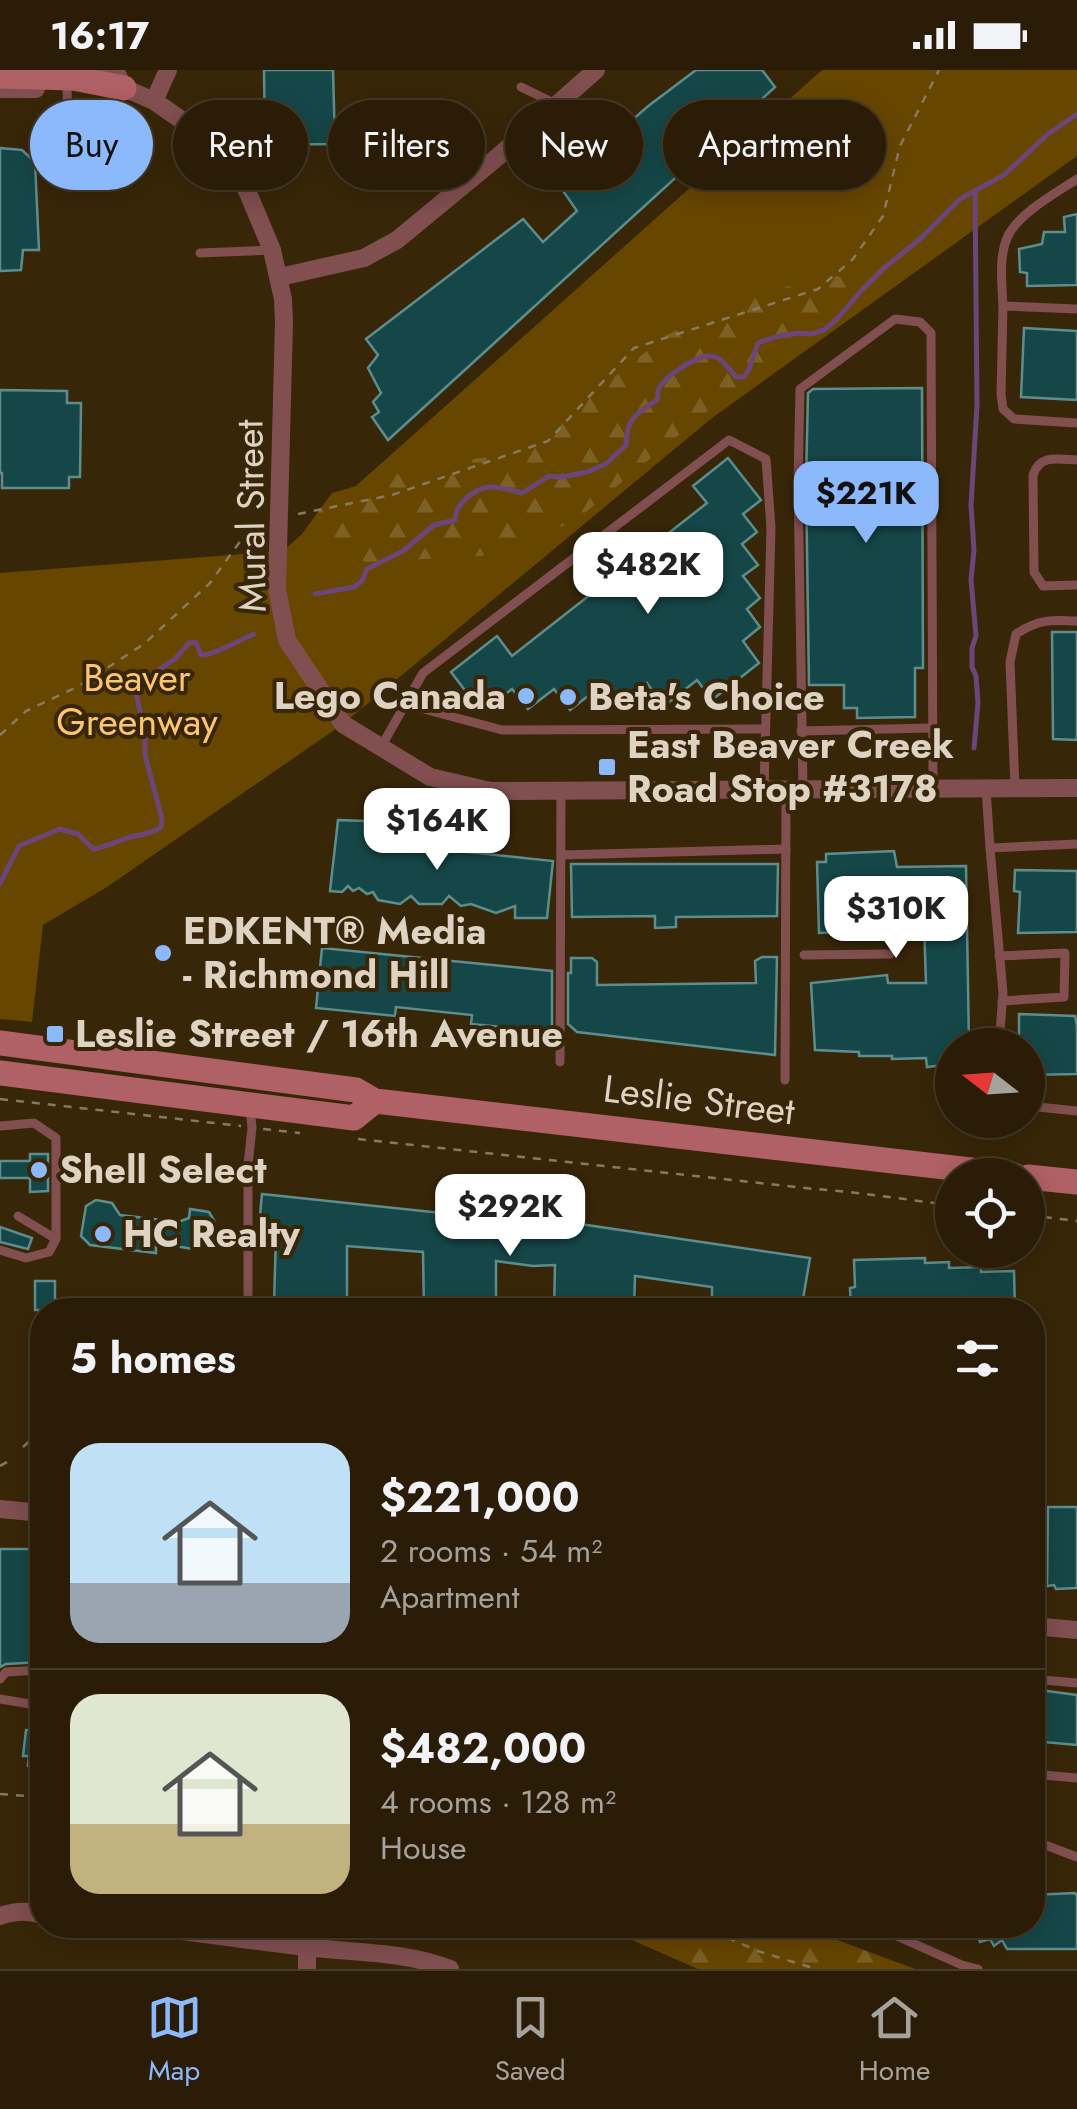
<!DOCTYPE html>
<html lang="en">
<head>
<meta charset="utf-8">
<style>
	:root { --surface:#2a1c06; --page:#322510; --text:#f1f3f6; --muted:#a5a19b; --line:#463a28; --accent:#8bb9fc }
	body { margin:0; font-family:Jost,sans-serif; background:var(--page); color:var(--text); height:100vh; display:flex; flex-direction:column; font-size:38px; white-space:nowrap }
	* { box-sizing:border-box; margin:0 }
	p { font-size:32px; color:var(--muted) }
	.icon { flex:none; width:55px; height:55px; fill:none; stroke:currentColor; stroke-width:2; stroke-linecap:round; stroke-linejoin:round }
	.map { position:relative; flex:1; overflow:hidden }
	.panel { position:absolute; left:30px; top:1228px; width:1015px; height:640px; display:flex; flex-direction:column; background:var(--surface); border-radius:40px; box-shadow:0 5px 25px #0003,0 0 0 2px var(--line) }
	.panel>* { flex:none }
	.hud { position:absolute; left:30px; top:30px; width:1018px; height:90px; display:flex; gap:20px }
	.needle { width:65px; rotate:287deg }
	.buttons { position:absolute; left:935px; top:958px; display:grid; gap:20px }
	.buttons a { display:grid; place-items:center; width:110px; height:110px; border-radius:50%; background:var(--surface); box-shadow:0 5px 25px #0003,0 0 0 2px var(--line); font-size:50px }
	.price { position:absolute; translate:-50% -85px; padding:0 22px; border-radius:20px; background:#fff; color:#222; font-size:32px; line-height:65px; filter:drop-shadow(0 2px 5px #0008) }
	.price::after { content:''; position:absolute; left:50%; top:60px; width:30px; height:22px; margin-left:-15px; background:inherit; clip-path:polygon(0 0,100% 0,50% 100%) }
	.price.current { background:var(--accent); color:#111 }
	ul { padding:0; list-style:none }
	li { display:flex; align-items:center; gap:30px; height:250px; padding:0 40px }
	li+li { border-top:2px solid var(--line) }
	li span { display:grid; place-items:center; flex:none; width:280px; height:200px; border-radius:30px; color:#555 }
	li>.icon { margin-inline-start:auto }
	span .icon { width:120px; height:120px; fill:#fffc; stroke-width:1 }
	li b { font-size:42px }
	h2 { display:flex; justify-content:space-between; align-items:center; height:120px; padding:0 40px; font-size:42px }
	.tag { padding:0 35px; border-radius:45px; background:var(--surface); box-shadow:0 5px 25px #0003,0 0 0 2px var(--line); font-size:35px; line-height:90px }
	.tag.current { background:var(--accent); color:#111 }
	.status { display:flex; justify-content:space-between; align-items:center; height:70px; padding:0 50px; background:var(--surface); direction:ltr }
	.status svg { height:28px; fill:currentColor }
	.dock { display:flex; justify-content:space-around; align-items:center; height:140px; border-top:2px solid var(--line); background:var(--surface); font-size:28px; color:var(--muted) }
	.dock a { display:grid; justify-items:center; gap:5px }
	.dock .current { color:var(--accent) }
	.map>svg:first-child { display:block }
	.green { fill:#674600 }
	.forest { fill:url(#forest-firs) }
	.lines { fill:none; stroke-linecap:round; stroke-linejoin:round }
	.stream { stroke:#6c4678; stroke-width:5 }
	.building { fill:#164748; stroke:#5e8d8e; stroke-width:2.5 }
	.path { stroke:#877962; stroke-width:2.5; stroke-dasharray:8 8; stroke-linecap:butt }
	.lane { stroke:#814f50; stroke-width:9 }
	.street { stroke:#814f50; stroke-width:18 }
	.secondary { stroke:#b06165; stroke-width:25 }
	.poi-dot { fill:#8bb9fc; stroke:#382608; stroke-width:4 }
	.labels { text-anchor:middle; stroke-width:8; stroke-linejoin:round; paint-order:stroke }
	.street-label { font-size:38px; fill:#ded3c3; stroke:#382608 }
	.park-label { font-size:38px; fill:#fcc670; stroke:#382608 }
	.poi-label { font-size:38px; font-weight:bold; fill:#ded3c3; stroke:#382608; text-anchor:start }
</style>
</head>
<body>
<div class="status"><b>16:17</b><svg viewBox="0 0 49 12"><path d="M0 12V9h3v3zM5 12V6h3v6zM10 12V3h3v9zM15 12V0h3v12zM26 1h20v11H26zM47 4h2v5h-2z"/></svg></div>
<div class="map">
<svg width="1077" height="1899" viewBox="0 0 1077 1899">
	<defs>
		<pattern id="forest-firs" width="22" height="20" patternUnits="userSpaceOnUse" patternTransform="scale(2.5)"><rect width="22" height="20" fill="#674600"/><path d="M5 1l3.5 6h-7zM16 11l3.5 6h-7z" fill="#7c6024"/></pattern>
	</defs>
	<rect width="100%" height="100%" fill="#382608"/>
	<polygon class="green" points="822,0 1077,0 1077,86 712,348 343,654 107,817 43,855 32,952 0,949 0,503 283,481"/>
	<g class="forest">
		<polygon points="834,205 876,220 772,300 717,333 574,452 482,486 366,492 302,464 332,423 412,400 525,380 665,266 745,227"/>
		<polygon points="598,1855 797,1855 915,1899 698,1899"/>
	</g>
	<g class="lines">
		<g class="stream">
			<path d="M315,524L354,517L362,511L367,499L403,481L434,455L455,450C455,434 473,420 488,417C499,416 511,420 522,423L549,406L562,407L587,402L606,394L626,375C627,346 636,345 658,329C658,327 657,324 658,321C661,308 699,284 711,286C722,287 729,299 736,307H744L749,299L758,273L775,267L797,263L811,264L824,260L838,248L861,221L883,199L921,168L960,129L1004,105L1048,64L1077,44"/>
			<polyline points="974,678 978,633 976,606 972,597 972,578 976,566 971,510 974,480 971,435 977,335 975,121"/>
			<path d="M0,813L19,776L60,759L78,764L93,779C106,777 116,772 127,768C139,764 151,765 161,757L162,749L145,685V667L136,622L155,602L175,589L189,573L196,572L201,585C215,585 239,570 254,564"/>
		</g>
	</g>
	<g class="building">
		<polygon points="264,0 333,0 335,74 265,75"/>
		<polygon points="696,0 762,0 775,17 388,370 372,347 379,342 373,332 381,323 368,298 378,285 366,269 523,149 543,172 577,141 559,115 647,37"/>
		<polygon points="0,78 22,80 35,92 39,180 23,180 21,200 0,201"/>
		<polygon points="1077,144 1077,215 1027,216 1027,203 1020,202 1019,179 1042,174 1044,162 1065,162 1064,147"/>
		<polygon points="1024,258 1077,261 1077,330 1021,327"/>
		<polygon points="922,318 923,598 915,598 915,647 857,648 857,638 844,638 844,615 809,615 806,412 808,323 813,319"/>
		<polygon points="0,320 67,321 67,333 81,333 80,407 69,407 69,418 2,418 2,403 0,403"/>
		<polygon points="728,388 761,430 743,444 757,462 742,474 758,495 743,506 760,528 747,539 760,557 743,571 759,593 712,630 697,610 664,636 647,613 618,636 602,615 570,640 554,619 528,639 512,619 495,632 480,613 467,623 451,602 497,566 512,586 707,433 693,416"/>
		<polygon points="1052,562 1077,562 1077,670 1053,669"/>
		<polygon points="338,750 365,751 411,776 553,791 547,848 515,848 515,836 496,843 471,834 461,836 449,826 442,834 419,834 411,826 400,834 378,830 373,822 367,824 359,818 353,821 348,816 342,822 330,821"/>
		<polygon points="894,781 897,797 966,796 969,975 952,975 952,994 927,997 926,988 892,989 892,986 859,986 859,982 815,980 811,913 887,905 888,913 926,913 924,854 904,842 856,846 856,861 819,863 817,792 826,792 826,784"/>
		<polygon points="571,794 778,794 777,846 676,847 676,857 655,858 655,846 572,847"/>
		<polygon points="1015,800 1077,801 1077,862 1018,863 1020,822 1014,821"/>
		<polygon points="322,878 552,901 552,962 471,954 472,945 396,937 395,946 316,938"/>
		<polygon points="762,887 777,887 775,985 577,962 568,954 568,903 571,903 571,888 592,888 597,892 597,915 756,913 755,891"/>
		<polygon points="1019,944 1075,946 1077,956 1077,1004 1028,1005 1028,975 1019,975"/>
		<polygon points="30,1084 48,1084 48,1121 30,1122 30,1108 0,1108 0,1091 30,1091"/>
		<polygon points="262,1124 545,1154 546,1149 810,1188 803,1229 794,1228 794,1240 712,1240 712,1217 635,1206 634,1240 554,1240 555,1195 533,1196 496,1191 496,1240 424,1240 423,1182 347,1176 347,1240 282,1240 282,1236 274,1234 276,1166 258,1167"/>
		<polygon points="96,1130 112,1133 120,1145 178,1152 189,1148 190,1139 209,1142 215,1152 210,1170 193,1179 156,1173 156,1183 90,1175 81,1166 86,1136"/>
		<polygon points="0,1157 32,1168 28,1179 0,1172"/>
		<polygon points="925,1188 925,1193 949,1192 949,1198 981,1197 981,1202 1014,1201 1015,1240 851,1240 850,1218 855,1217 854,1190"/>
		<rect x="35" y="1211" width="20" height="29"/>
		<polygon points="1048,1437 1077,1437 1077,1518 1056,1519 1054,1515 1047,1516"/>
		<polygon points="0,1479 42,1479 42,1592 6,1594 0,1597"/>
		<polygon points="1032,1619 1077,1625 1077,1675 1044,1672 1040,1697 1032,1696"/>
		<polygon points="26,1660 42,1661 42,1698 28,1696 29,1686 23,1686"/>
		<polygon points="1075,1823 1077,1826 1077,1879 1007,1879 1002,1870 994,1876 990,1869 980,1872 974,1855 1032,1855 1032,1825"/>
	</g>
	<g class="lines">
		<g class="path">
			<polyline points="298,444 392,425 548,371 634,278 818,219 853,189 883,146 900,76 939,0"/>
			<polyline points="0,665 26,641 79,616 144,574 210,513 244,466 257,461"/>
			<polyline points="0,1029 241,1056"/>
			<polyline points="263,1059 300,1063"/>
			<path d="M358,1069L814,1119C861,1122 906,1130 952,1135"/>
			<polyline points="1028,1145 1077,1151"/>
			<polyline points="23,1377 36,1365"/>
			<polyline points="0,1396 9,1391"/>
			<polyline points="0,1724 42,1727"/>
			<polyline points="698,1855 758,1881 816,1899"/>
		</g>
		<g class="lane">
			<polyline points="521,17 556,34"/>
			<polyline points="67,19 69,78"/>
			<polyline points="436,63 461,115"/>
			<polyline points="200,183 272,180"/>
			<path d="M1003,236C1002,214 998,184 1009,164C1021,142 1056,123 1077,109"/>
			<polyline points="1077,239 1003,236 1001,324 1003,339 1014,349 1077,353"/>
			<path d="M1077,390C1058,389 1040,384 1033,405L1034,502L1043,516L1077,515"/>
			<polyline points="405,634 502,660 765,659"/>
			<polyline points="801,661 931,658"/>
			<polyline points="381,677 423,603 729,370 766,389 771,458 764,720"/>
			<path d="M1015,718L1010,592L1016,564C1039,549 1050,550 1077,551"/>
			<polyline points="986,719 990,778 1077,774"/>
			<polyline points="803,720 798,412 800,319 895,249 920,252 931,263 933,718"/>
			<polyline points="990,778 1003,923 999,975"/>
			<polyline points="561,785 786,779"/>
			<polyline points="804,885 890,884"/>
			<polyline points="999,886 1065,883 1064,927 1002,931"/>
			<polyline points="560,992 561,721"/>
			<polyline points="785,1010 786,720"/>
			<polyline points="1028,1036 1077,1041"/>
			<polyline points="0,1056 34,1053 56,1068 56,1169 49,1182 26,1188 0,1180"/>
			<polyline points="18,1146 56,1169"/>
			<polyline points="248,1240 248,1095 252,1058 250,1038"/>
			<polyline points="0,1609 6,1602 42,1600"/>
			<polyline points="1032,1609 1077,1613"/>
			<polyline points="0,1629 42,1636"/>
			<polyline points="1032,1704 1077,1708"/>
			<polyline points="1032,1770 1077,1787"/>
			<polyline points="872,1855 962,1895 978,1899"/>
		</g>
		<g class="street">
			<polyline points="107,0 116,2 124,18 154,31 180,49 217,79 240,104 272,180 283,229 284,252 277,519 287,570 343,654 430,707 490,721 1077,718"/>
			<polyline points="0,19 36,19"/>
			<polyline points="154,31 168,0"/>
			<polyline points="280,207 364,188 397,170 494,90 596,0"/>
			<polyline points="0,1439 42,1443"/>
			<polyline points="1032,1556 1077,1560"/>
			<path d="M0,1846C14,1841 28,1840 42,1845"/>
			<path d="M130,1855C188,1861 247,1870 306,1877C353,1883 404,1881 450,1899"/>
			<polyline points="307,1899 307,1877"/>
		</g>
		<g class="secondary">
			<polyline points="0,6 73,8 124,18"/>
			<polyline points="0,973 356,1020 375,1031 1014,1105"/>
			<polyline points="0,1003 354,1048 375,1031"/>
			<polyline points="1028,1107 1077,1112"/>
		</g>
	</g>
	<g class="poi-dot">
		<circle cx="526" cy="626" r="10"/>
		<circle cx="568" cy="627" r="10"/>
		<rect x="597" y="687" width="20" height="20" rx="5"/>
		<circle cx="163" cy="883" r="10"/>
		<rect x="45" y="954" width="20" height="20" rx="5"/>
		<circle cx="39" cy="1100" r="10"/>
		<circle cx="103" cy="1164" r="10"/>
	</g>
	<g class="labels">
		<g class="street-label">
			<text transform="translate(251 446) rotate(-91)" y="13">Mural Street</text>
			<text transform="translate(699 1030) rotate(7)" y="13">Leslie Street</text>
		</g>
		<g class="park-label">
			<text x="137" y="621">Beaver<tspan x="137" dy="44">Greenway</tspan></text>
		</g>
		<g class="poi-label">
			<text x="506" y="639" text-anchor="end">Lego Canada</text>
			<text x="588" y="640">Beta's Choice</text>
			<text x="627" y="688">East Beaver Creek<tspan x="627" dy="44">Road Stop #3178</tspan></text>
			<text x="183" y="874">EDKENT® Media<tspan x="183" dy="44">- Richmond Hill</tspan></text>
			<text x="75" y="977">Leslie Street / 16th Avenue</text>
			<text x="59" y="1113">Shell Select</text>
			<text x="123" y="1177">HC Realty</text>
		</g>
	</g>
</svg>
<div class="buttons">
<a><svg class="needle" viewBox="-14 -14 28 28"><path d="M0-13l5 13h-10z" fill="#e53935"/><path d="M0 13l5-13h-10z" fill="#a5a19b"/></svg></a>
<a><svg class="icon" aria-label="locate" viewBox="0 0 24 24"><circle cx="12" cy="12" r="6"/><path d="M12 2v4M12 18v4M2 12h4M18 12h4"/></svg></a>
</div>
<b class="price current" style="left:866px;top:476px">$221K</b>
<b class="price" style="left:648px;top:547px">$482K</b>
<b class="price" style="left:437px;top:803px">$164K</b>
<b class="price" style="left:896px;top:891px">$310K</b>
<b class="price" style="left:510px;top:1189px">$292K</b>
<div class="hud">
<a class="tag current">Buy</a>
<a class="tag">Rent</a>
<a class="tag">Filters</a>
<a class="tag">New</a>
<a class="tag">Apartment</a>
</div>
<section class="panel">
<h2>5 homes<svg class="icon" aria-label="filters" viewBox="0 0 24 24"><path d="M4 7h16M4 17h16"/><circle cx="9" cy="7" r="2"/><circle cx="15" cy="17" r="2"/></svg></h2>
<ul>
<li><span style="background:linear-gradient(#bfe0f5 70%,#9aa5b1 0)"><svg class="icon" aria-label="home" viewBox="0 0 24 24"><path d="M3 11l9-7 9 7M6 9v11h12V9"/></svg></span><div><b>$221,000</b><p>2 rooms · 54 m²</p><p>Apartment</p></div></li>
<li><span style="background:linear-gradient(#dfe7d0 65%,#c2b280 0)"><svg class="icon" aria-label="home" viewBox="0 0 24 24"><path d="M3 11l9-7 9 7M6 9v11h12V9"/></svg></span><div><b>$482,000</b><p>4 rooms · 128 m²</p><p>House</p></div></li>
</ul>
</section>
</div>
<nav class="dock">
<a class="current"><svg class="icon" aria-label="map" viewBox="0 0 24 24"><path d="M3 6l6-2 6 2 6-2v14l-6 2-6-2-6 2zM9 4v14M15 6v14"/></svg>Map</a>
<a><svg class="icon" aria-label="saved" viewBox="0 0 24 24"><path d="M7 4h10v16l-5-4-5 4z"/></svg>Saved</a>
<a><svg class="icon" aria-label="home" viewBox="0 0 24 24"><path d="M3 11l9-7 9 7M6 9v11h12V9"/></svg>Home</a>
</nav>
</body>
</html>
